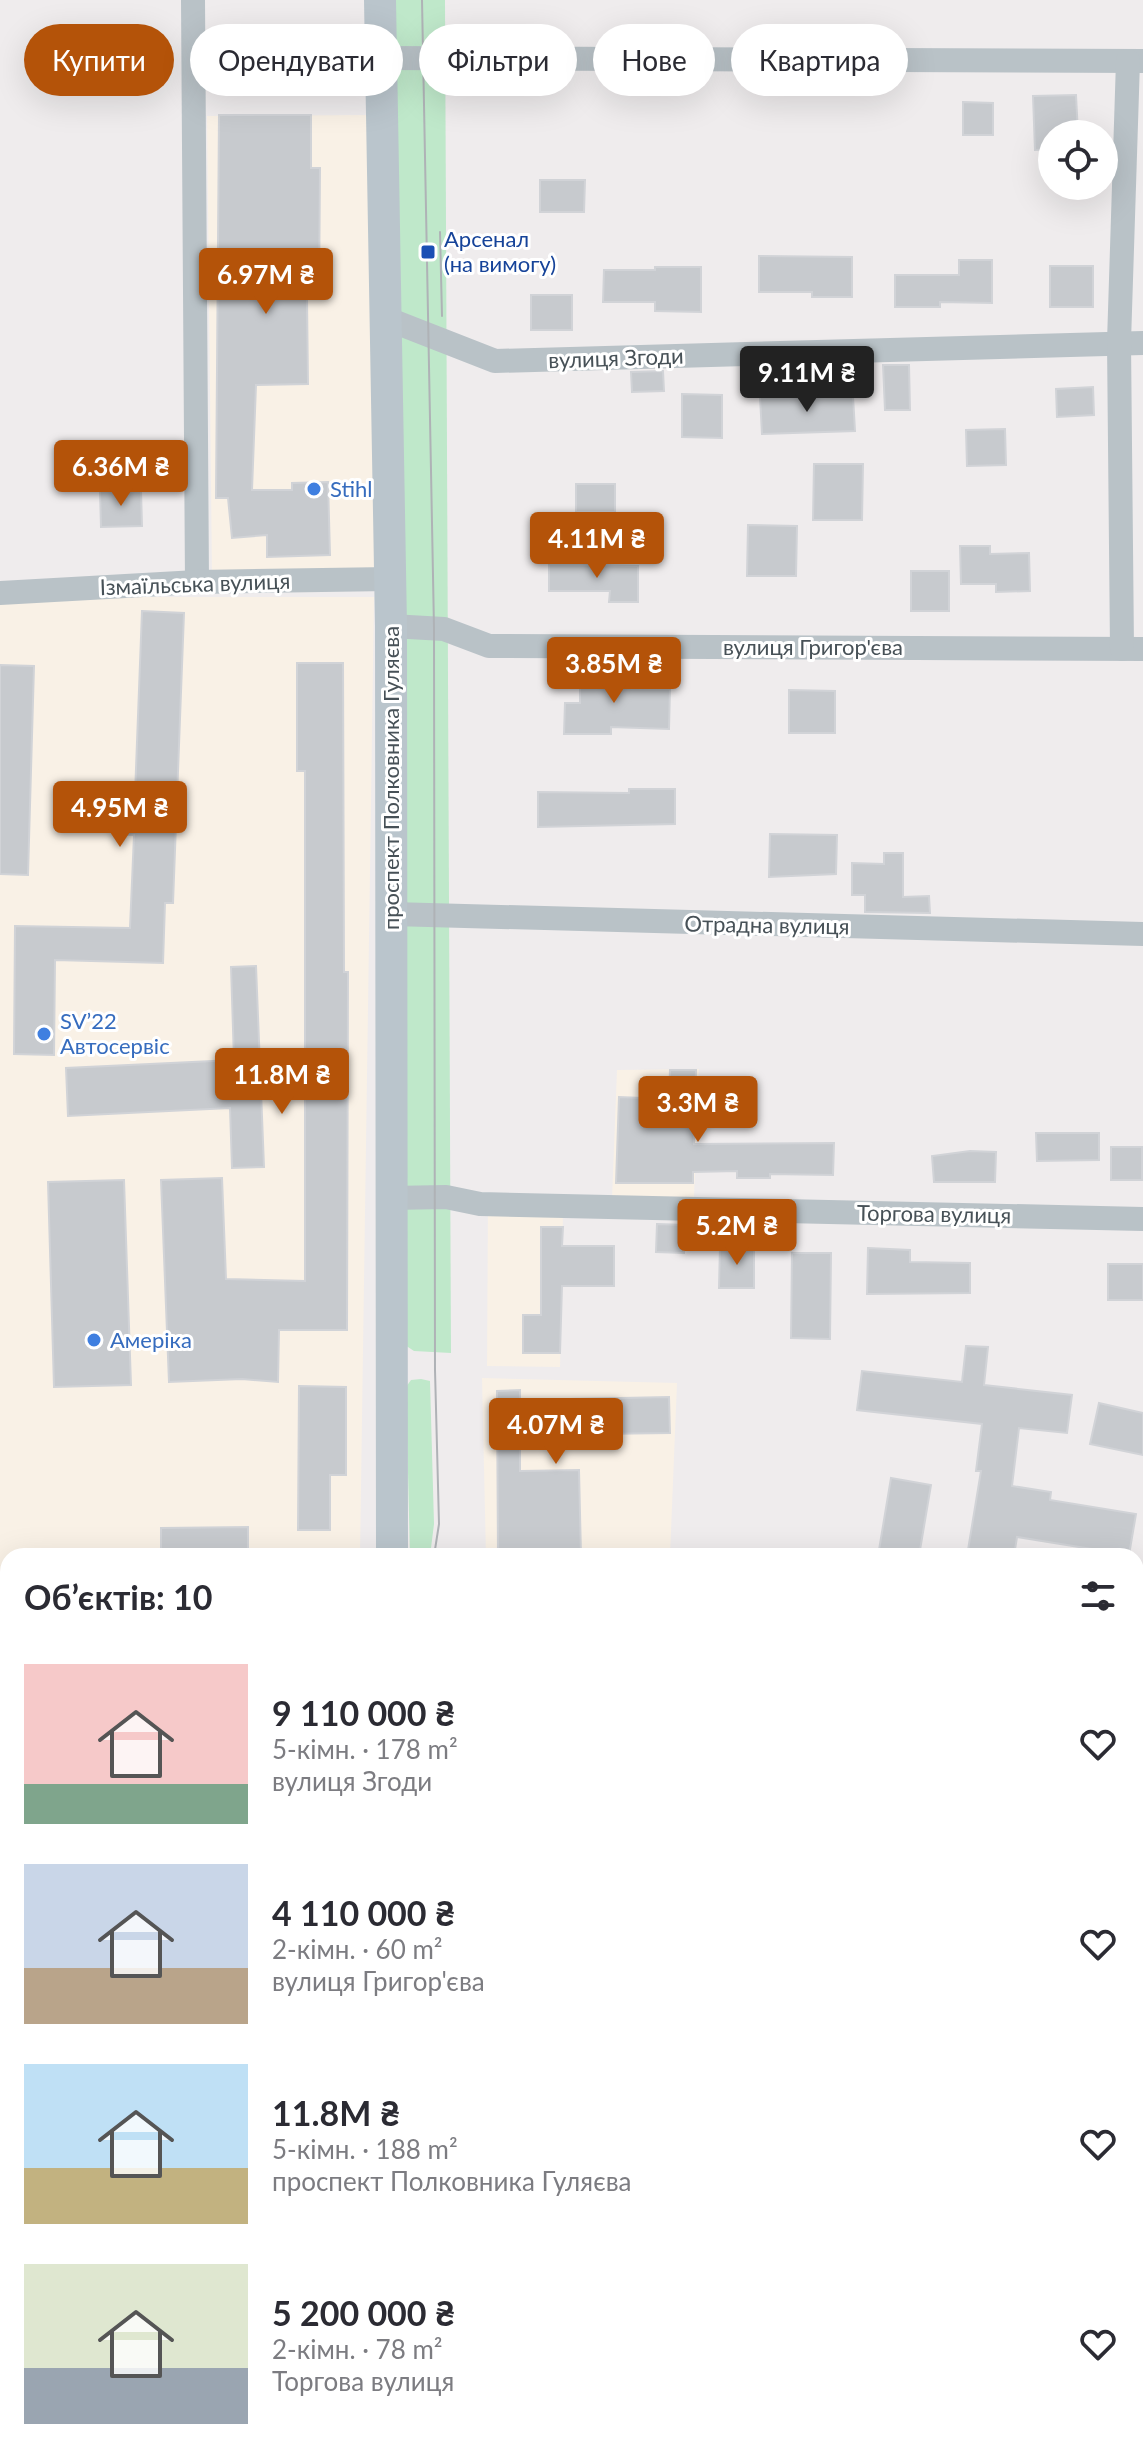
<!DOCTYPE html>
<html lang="uk">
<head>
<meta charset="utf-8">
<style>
	:root { --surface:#fff; --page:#f7f7f7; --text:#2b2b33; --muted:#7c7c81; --accent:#b45309 }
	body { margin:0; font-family:Lato,sans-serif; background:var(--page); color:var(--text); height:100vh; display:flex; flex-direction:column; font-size:30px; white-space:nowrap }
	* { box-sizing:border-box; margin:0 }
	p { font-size:26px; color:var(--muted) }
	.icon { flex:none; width:44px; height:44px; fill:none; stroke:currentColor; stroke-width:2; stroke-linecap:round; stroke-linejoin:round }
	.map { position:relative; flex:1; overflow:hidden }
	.panel { position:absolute; left:0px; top:1548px; width:1144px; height:912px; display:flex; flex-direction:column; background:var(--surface); border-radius:24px 24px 0 0; box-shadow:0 8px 32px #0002 }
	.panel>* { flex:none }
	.banner { position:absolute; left:24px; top:24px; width:1096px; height:72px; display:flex; gap:16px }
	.controls { position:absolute; left:1038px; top:120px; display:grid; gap:16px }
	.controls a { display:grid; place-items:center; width:80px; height:80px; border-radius:50%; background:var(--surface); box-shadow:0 8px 32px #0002; font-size:40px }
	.price { position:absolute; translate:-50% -68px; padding:0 18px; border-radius:8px; background:var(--accent); color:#fff; font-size:26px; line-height:52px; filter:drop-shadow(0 2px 4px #0008) }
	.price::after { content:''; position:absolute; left:50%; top:48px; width:24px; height:18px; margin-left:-12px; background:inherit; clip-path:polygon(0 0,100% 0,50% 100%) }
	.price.on { background:#222; color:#fff }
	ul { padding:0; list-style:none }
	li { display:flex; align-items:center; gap:24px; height:200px; padding:0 24px }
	li span { display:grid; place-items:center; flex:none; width:224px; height:160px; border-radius:0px; color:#555 }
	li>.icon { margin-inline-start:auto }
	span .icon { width:96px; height:96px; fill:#fffc; stroke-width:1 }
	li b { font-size:34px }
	h2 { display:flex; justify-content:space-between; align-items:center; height:96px; padding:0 24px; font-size:34px }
	.tag { padding:0 28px; border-radius:36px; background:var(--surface); box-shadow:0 8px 32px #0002; font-size:28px; line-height:72px }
	.tag.on { background:var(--accent); color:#fff }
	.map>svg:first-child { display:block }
	.commercial { fill:#f9f1e6 }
	.green { fill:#bfe8ca }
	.building { fill:#c7cace; stroke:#d1d3d7; stroke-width:2 }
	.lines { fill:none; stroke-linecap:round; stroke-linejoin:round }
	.minor { stroke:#b9c2c7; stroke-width:24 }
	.tertiary { stroke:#b9c2c7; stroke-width:28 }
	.secondary { stroke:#bac5cc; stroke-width:32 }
	.tram { stroke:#afb2b6; stroke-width:2 }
	.transit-dot { fill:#1a4fb4; stroke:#fff; stroke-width:3 }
	.shop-dot { fill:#3f7fe0; stroke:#fff; stroke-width:3 }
	.labels { text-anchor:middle; stroke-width:6; stroke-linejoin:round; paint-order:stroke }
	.transit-label { font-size:22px; fill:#164399; stroke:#fff; text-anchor:start }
	.street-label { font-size:22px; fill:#475157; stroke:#fff }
	.shop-label { font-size:22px; fill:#366cbe; stroke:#fff; text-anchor:start }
</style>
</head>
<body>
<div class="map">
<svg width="1143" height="2460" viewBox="0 0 1143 2460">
	<rect width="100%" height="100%" fill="#efeced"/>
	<g class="commercial">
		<polygon points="373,115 376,573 212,575 207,116"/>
		<polygon points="66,597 374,597 360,1556 8,1556 8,1610 0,1610 0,600"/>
		<polygon points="699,1069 694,1197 612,1199 617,1070"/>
		<polygon points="488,1209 563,1212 560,1367 487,1366"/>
		<polygon points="482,1378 677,1383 670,1556 486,1556"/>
	</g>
	<g class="green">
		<polygon points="392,0 445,0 451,1353 414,1351 405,1345"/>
		<polygon points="421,1379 430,1381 434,1524 430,1556 410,1556 406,1387 411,1380"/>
	</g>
	<g class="building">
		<polygon points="277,25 278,69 234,70 233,26"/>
		<polygon points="1076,95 1078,134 1052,134 1052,149 1035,150 1033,96"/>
		<polygon points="963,102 993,103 993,135 963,135"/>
		<polygon points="219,115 311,115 311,168 320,168 319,299 307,299 308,384 256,385 252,490 292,490 292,483 328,482 330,555 267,557 267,535 232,538 228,498 216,498"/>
		<polygon points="540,180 585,180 584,212 540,212"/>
		<polygon points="759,256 852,257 852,297 812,297 812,292 759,292"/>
		<polygon points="959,260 992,260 992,303 940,302 940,307 895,307 895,275 959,275"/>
		<rect x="1050" y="266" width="43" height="41"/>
		<polygon points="655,267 701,267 701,312 655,311 655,302 603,302 604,270 655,270"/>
		<rect x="531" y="295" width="41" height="35"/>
		<polygon points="883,365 909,365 910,410 885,410"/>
		<polygon points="663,371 664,391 632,392 631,372"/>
		<polygon points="1093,387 1094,415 1057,417 1056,389"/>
		<polygon points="682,394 722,395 722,438 682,437"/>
		<polygon points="795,396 853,396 855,431 762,434 760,397"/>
		<polygon points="1005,429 1006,465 967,466 966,430"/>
		<polygon points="814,464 863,464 862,520 813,520"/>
		<rect x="576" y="484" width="39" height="28"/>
		<polygon points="141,490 142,526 101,527 100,491"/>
		<polygon points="748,525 797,526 796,576 747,576"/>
		<polygon points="960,546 990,546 990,554 1029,553 1030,591 996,592 996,584 961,584"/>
		<polygon points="549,564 638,566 638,602 609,602 610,591 549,591"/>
		<rect x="911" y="571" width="38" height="40"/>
		<polygon points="142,611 184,613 173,903 165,903 163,963 55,960 54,1055 14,1054 15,926 130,928 134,835 115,834 116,795 135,795"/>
		<polygon points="297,663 343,663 344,972 348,972 347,1330 279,1330 278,1382 242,1379 169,1382 161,1180 222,1178 226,1279 305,1281 305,771 297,771"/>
		<polygon points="580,663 612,663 612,688 670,689 669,729 611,727 611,734 564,734 565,703 580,703"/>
		<polygon points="0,665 34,666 28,875 0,874"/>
		<polygon points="789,690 835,691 835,733 789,733"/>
		<polygon points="629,789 675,789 675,824 538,827 538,792 629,793"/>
		<polygon points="770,834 837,835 836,874 769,877"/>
		<polygon points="884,853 903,853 903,897 929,896 930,913 865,912 865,895 852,895 852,863 884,864"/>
		<polygon points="256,966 264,1167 232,1168 230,1108 68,1116 66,1068 234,1060 231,967"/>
		<polygon points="670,1070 696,1070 694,1144 834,1143 833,1175 770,1174 770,1178 737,1178 737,1171 693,1172 693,1183 616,1183 619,1097 669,1099"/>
		<polygon points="1036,1133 1099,1133 1099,1160 1037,1161"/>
		<rect x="1111" y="1147" width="31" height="33"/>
		<polygon points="970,1151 996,1152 995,1182 934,1182 932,1156"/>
		<polygon points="124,1180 131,1385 54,1387 48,1182"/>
		<polygon points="657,1224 685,1225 684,1253 656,1252"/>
		<polygon points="541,1227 563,1227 562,1246 614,1246 614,1286 562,1286 560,1353 523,1353 523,1315 541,1315"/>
		<polygon points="720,1246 754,1247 754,1288 719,1288"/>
		<polygon points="868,1248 910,1250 910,1262 970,1263 970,1293 867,1294"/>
		<polygon points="792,1253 831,1253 830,1339 791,1338"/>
		<rect x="1108" y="1264" width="35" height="36"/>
		<polygon points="966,1346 988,1347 984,1385 1072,1395 1067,1433 1019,1428 1012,1486 1051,1492 1050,1500 1136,1514 1129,1555 1017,1537 1014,1556 967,1556 981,1471 976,1471 982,1424 857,1410 862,1371 962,1382"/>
		<polygon points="299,1386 346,1387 346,1475 330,1475 330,1530 298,1530"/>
		<polygon points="520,1390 520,1400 669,1397 670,1433 520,1435 520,1471 579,1470 581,1556 498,1556 497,1391"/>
		<polygon points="1099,1403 1143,1413 1143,1455 1090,1444"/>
		<polygon points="891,1478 931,1485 919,1556 878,1556"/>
		<polygon points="248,1527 248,1556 161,1556 161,1528"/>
	</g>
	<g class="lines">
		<g class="minor">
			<polyline points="193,0 197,582"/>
			<polyline points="381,58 1143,61"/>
			<polyline points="385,318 495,361 1143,343"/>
			<polyline points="0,593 197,582 390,579"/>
			<polyline points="391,626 444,629 489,646 1143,649"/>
			<polyline points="1122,649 1119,342 1128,61"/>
			<polyline points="392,914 1143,934"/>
			<polyline points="391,1198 446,1197 480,1204 1143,1219"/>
			<polyline points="1136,1726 1143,1725"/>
			<polyline points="1136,2139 1143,2139"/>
			<polyline points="827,2452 827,2460"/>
		</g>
		<polyline class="tertiary" points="398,2452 398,2460"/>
		<g class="secondary">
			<polyline points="380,0 391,626 392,1556"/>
			<polyline points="0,1652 8,1652"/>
		</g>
		<g class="tram">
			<polyline points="422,0 434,628 435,1370 439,1524 434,1556"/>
			<polyline points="440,232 442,316"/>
			<polyline points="376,2452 376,2460"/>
		</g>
	</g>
	<rect class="transit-dot" x="420" y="244" width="16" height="16" rx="4"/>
	<g class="shop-dot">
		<circle cx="314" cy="489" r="8"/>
		<circle cx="44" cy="1034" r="8"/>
		<circle cx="94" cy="1340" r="8"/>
	</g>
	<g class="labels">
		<g class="transit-label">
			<text x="444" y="247">Арсенал<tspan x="444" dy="25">(на вимогу)</tspan></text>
		</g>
		<g class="street-label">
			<text transform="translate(616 358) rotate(-2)" y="8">вулиця Згоди</text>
			<text transform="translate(195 584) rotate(-2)" y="8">Ізмаїльська вулиця</text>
			<text x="813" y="655">вулиця Григор'єва</text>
			<text transform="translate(391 778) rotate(-90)" y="8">проспект Полковника Гуляєва</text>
			<text transform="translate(767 925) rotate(1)" y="8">Отрадна вулиця</text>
			<text transform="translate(934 1214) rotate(1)" y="8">Торгова вулиця</text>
		</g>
		<g class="shop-label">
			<text x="330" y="497">Stihl</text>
			<text x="60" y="1029">SV’22<tspan x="60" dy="25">Автосервіс</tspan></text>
			<text x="110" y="1348">Амеріка</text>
		</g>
	</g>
</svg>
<div class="controls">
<a><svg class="icon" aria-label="locate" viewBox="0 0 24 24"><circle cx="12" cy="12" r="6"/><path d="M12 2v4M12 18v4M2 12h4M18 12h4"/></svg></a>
</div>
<b class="price" style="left:266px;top:316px">6.97M ₴</b>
<b class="price on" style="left:807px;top:414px">9.11M ₴</b>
<b class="price" style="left:121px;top:508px">6.36M ₴</b>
<b class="price" style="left:597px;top:580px">4.11M ₴</b>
<b class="price" style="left:614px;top:705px">3.85M ₴</b>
<b class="price" style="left:120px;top:849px">4.95M ₴</b>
<b class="price" style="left:282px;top:1116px">11.8M ₴</b>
<b class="price" style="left:698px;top:1144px">3.3M ₴</b>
<b class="price" style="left:737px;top:1267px">5.2M ₴</b>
<b class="price" style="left:556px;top:1466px">4.07M ₴</b>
<div class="banner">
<a class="tag on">Купити</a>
<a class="tag">Орендувати</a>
<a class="tag">Фільтри</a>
<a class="tag">Нове</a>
<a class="tag">Квартира</a>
</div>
<section class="panel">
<h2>Об’єктів: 10<svg class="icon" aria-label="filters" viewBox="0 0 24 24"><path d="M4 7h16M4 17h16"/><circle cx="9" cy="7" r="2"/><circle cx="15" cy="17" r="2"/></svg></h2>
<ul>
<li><span style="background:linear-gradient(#f6c9c9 75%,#7fa58c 0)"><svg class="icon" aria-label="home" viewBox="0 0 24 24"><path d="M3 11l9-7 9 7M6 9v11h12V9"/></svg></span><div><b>9 110 000 ₴</b><p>5-кімн. · 178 m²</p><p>вулиця Згоди</p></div><svg class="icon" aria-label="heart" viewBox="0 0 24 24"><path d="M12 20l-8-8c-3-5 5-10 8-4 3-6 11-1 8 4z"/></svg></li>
<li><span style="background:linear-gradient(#c9d6e8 65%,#b9a48a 0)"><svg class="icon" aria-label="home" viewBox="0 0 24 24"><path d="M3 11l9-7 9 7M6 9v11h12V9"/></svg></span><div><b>4 110 000 ₴</b><p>2-кімн. · 60 m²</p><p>вулиця Григор'єва</p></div><svg class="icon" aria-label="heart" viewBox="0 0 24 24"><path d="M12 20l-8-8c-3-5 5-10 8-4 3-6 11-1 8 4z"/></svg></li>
<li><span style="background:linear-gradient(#bfe0f5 65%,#c2b280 0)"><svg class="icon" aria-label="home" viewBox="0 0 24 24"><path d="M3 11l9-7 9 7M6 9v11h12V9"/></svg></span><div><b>11.8M ₴</b><p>5-кімн. · 188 m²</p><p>проспект Полковника Гуляєва</p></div><svg class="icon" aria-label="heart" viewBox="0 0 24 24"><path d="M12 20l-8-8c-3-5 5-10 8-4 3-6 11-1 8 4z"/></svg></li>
<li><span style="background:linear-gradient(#dfe7d0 65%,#9aa5b1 0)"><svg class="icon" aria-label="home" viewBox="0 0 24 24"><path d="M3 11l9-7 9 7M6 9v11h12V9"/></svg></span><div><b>5 200 000 ₴</b><p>2-кімн. · 78 m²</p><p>Торгова вулиця</p></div><svg class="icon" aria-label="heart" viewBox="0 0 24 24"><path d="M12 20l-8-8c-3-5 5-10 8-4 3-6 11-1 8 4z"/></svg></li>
</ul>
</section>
</div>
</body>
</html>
